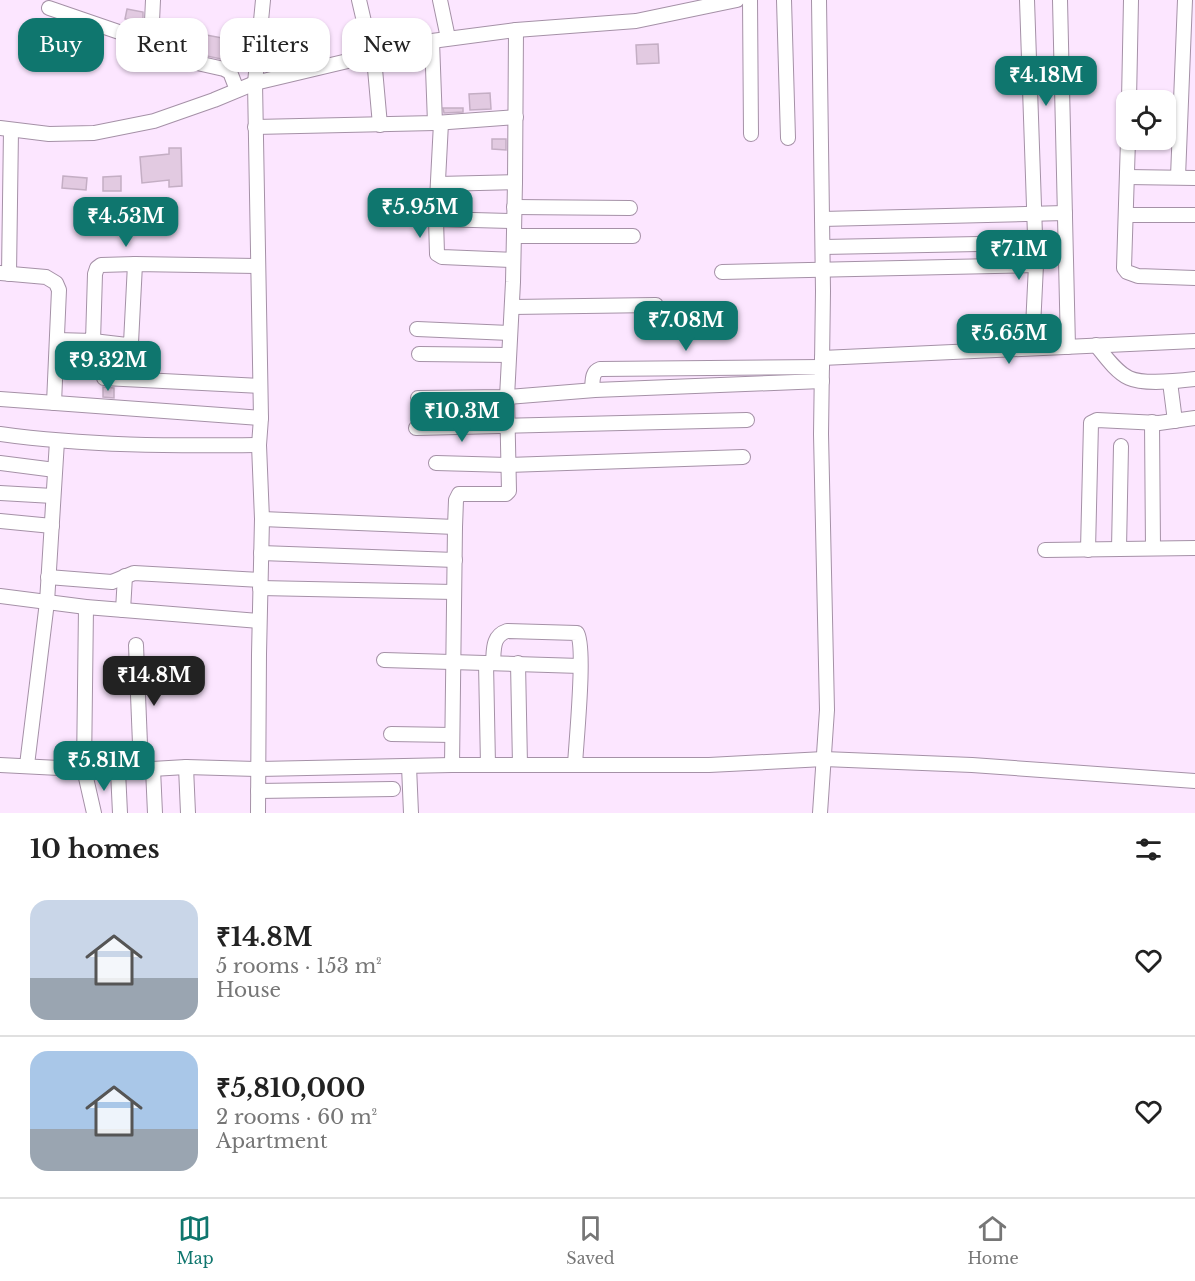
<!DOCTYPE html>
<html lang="en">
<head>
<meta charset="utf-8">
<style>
	:root { --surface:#fff; --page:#f6f6f6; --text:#222; --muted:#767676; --line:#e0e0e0; --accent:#0f766e }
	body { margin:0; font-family:"Libre Baskerville",serif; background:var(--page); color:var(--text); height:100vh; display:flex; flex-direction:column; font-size:22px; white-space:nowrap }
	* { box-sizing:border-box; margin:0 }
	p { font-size:20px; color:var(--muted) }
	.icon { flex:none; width:33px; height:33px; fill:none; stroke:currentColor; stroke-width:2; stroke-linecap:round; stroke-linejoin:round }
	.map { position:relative; height:813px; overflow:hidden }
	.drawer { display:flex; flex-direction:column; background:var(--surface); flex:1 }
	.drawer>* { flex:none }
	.top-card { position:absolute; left:18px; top:18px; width:600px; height:54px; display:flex; gap:12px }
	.tools { position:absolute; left:1116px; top:90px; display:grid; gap:12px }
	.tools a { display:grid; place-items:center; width:60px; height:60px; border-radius:12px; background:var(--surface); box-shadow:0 2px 4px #0004; font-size:30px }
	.price { position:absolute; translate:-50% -51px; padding:0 14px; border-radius:12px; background:var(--accent); color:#fff; font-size:20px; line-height:39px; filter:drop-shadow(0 2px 3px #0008) }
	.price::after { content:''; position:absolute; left:50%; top:36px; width:18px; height:14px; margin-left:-9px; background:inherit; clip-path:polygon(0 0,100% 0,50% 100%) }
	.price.active { background:#222; color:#fff }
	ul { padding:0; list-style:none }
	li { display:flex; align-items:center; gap:18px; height:150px; padding:0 30px }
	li+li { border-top:2px solid var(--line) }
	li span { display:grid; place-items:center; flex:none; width:168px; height:120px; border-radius:18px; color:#555 }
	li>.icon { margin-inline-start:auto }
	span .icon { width:72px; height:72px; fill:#fffc; stroke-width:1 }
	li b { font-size:26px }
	h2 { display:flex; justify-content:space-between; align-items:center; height:72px; padding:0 30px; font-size:26px }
	.tag { padding:0 21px; border-radius:18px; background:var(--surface); box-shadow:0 2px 4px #0004; font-size:21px; line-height:54px }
	.tag.active { background:var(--accent); color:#fff }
	.tabs { display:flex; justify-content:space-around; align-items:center; height:84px; border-top:2px solid var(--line); background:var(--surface); font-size:16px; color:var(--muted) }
	.tabs a { display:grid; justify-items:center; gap:3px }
	.tabs .active { color:var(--accent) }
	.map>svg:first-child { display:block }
	.building { fill:#e2cae1; stroke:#c4aec4; stroke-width:1.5 }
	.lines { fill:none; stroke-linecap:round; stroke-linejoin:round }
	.minor-casing { stroke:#a591a7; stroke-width:16 }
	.minor { stroke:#fff; stroke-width:14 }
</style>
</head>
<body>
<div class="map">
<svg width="1195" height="813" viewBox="0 0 1195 813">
	<rect width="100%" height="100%" fill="#fce6ff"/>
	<g class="building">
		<polygon points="127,9 143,12 143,22 125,19"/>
		<polygon points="201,34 249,43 245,68 236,66 226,60 197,54"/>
		<polygon points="658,44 659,63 637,64 636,45"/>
		<polygon points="490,93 491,109 470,110 469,94"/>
		<polygon points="443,108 463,108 463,112 444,113"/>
		<polygon points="492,139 506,139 506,150 492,149"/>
		<polygon points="169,148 181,148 182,186 169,187 169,180 142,183 140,157 169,154"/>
		<polygon points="63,176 87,178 86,190 62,188"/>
		<polygon points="121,176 121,191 103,191 103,177"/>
		<polygon points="103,387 114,388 114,398 103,397"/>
	</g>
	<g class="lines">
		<defs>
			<g id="minor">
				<polyline points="359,0 375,69 380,125"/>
				<polyline points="440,0 448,38"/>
				<polyline points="750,0 751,134"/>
				<polyline points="784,0 788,138"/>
				<polyline points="819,0 823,291 821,434 827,710 820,813"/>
				<polyline points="1027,0 1036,265 1032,348"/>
				<polyline points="1060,0 1068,347"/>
				<polyline points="49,8 151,43 151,51 157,54 224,69 230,72 237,90"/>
				<polyline points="432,41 435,123"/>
				<polyline points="151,43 153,0"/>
				<polyline points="1129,100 1131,0"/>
				<polyline points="441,123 436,219 437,254 442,257 513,260"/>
				<polyline points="255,127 435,123 516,117"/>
				<polyline points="0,128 49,134 94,133 154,121 214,100 255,83 432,41 516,30 636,21 737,0"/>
				<polyline points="1128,140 1124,268 1127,272 1138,276 1195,278"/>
				<polyline points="1127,177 1195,178"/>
				<polyline points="1178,177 1185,0"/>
				<polyline points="438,184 515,182"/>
				<polyline points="514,207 630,208"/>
				<polyline points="1126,215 1195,215"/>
				<polyline points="436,219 513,221"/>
				<polyline points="822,219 1065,213"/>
				<polyline points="514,236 633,236"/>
				<polyline points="823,247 1034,243"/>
				<polyline points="722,272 1036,265"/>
				<polyline points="0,273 46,277 56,283 59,290 54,403"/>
				<polyline points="9,274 11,130"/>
				<polyline points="512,307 656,305"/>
				<polyline points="417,329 510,333"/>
				<polyline points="57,340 93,341 95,274 97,268 101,265 135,264 258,266"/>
				<polyline points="93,341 127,345 131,343 135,264"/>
				<path d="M1096,345C1105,356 1116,372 1129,378C1144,385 1178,381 1195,379"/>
				<polyline points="419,354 509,355"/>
				<polyline points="822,358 1195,341"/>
				<polyline points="104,378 260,386"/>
				<polyline points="1170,382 1175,421"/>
				<path d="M592,390C593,382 591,372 600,369L822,367"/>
				<polyline points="418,398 507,397 595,390 822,381"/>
				<polyline points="0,399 261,418"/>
				<polyline points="1152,422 1153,548"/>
				<polyline points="416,428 747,420"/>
				<path d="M0,434C86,446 173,446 259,445"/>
				<polyline points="0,463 55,470"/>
				<polyline points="436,463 508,465 743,457"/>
				<polyline points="0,493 53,496"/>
				<polyline points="262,519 455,527 452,765"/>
				<polyline points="0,521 52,526"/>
				<polyline points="455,527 456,500 459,494 506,494 509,491 507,397 513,282 515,182 516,30"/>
				<polyline points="1119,549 1121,446"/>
				<polyline points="1045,550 1195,548"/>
				<polyline points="1088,550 1091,423 1097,420 1159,423 1195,418"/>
				<polyline points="261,553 455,560"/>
				<polyline points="48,577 112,582 134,573 260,580"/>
				<polyline points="260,588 454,592"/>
				<polyline points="0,596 86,607 259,621"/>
				<polyline points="86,607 84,769 94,813"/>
				<polyline points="123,610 125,576"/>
				<polyline points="136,645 141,769"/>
				<polyline points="384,660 580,666"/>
				<polyline points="486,663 488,765"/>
				<path d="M493,663C494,650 492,636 507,631L577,633C586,646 576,743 575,765"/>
				<polyline points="518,663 520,765"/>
				<polyline points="391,734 452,735"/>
				<polyline points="0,765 118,771 186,767 259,769 452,765 709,765 824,759 972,765 1195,781"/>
				<polyline points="27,765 47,602 57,441"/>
				<polyline points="409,766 411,813"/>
				<polyline points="186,767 188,813"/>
				<polyline points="153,769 155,813"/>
				<polyline points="118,771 120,813"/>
				<polyline points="258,791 393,789"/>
				<polyline points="258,813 259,654 262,519 259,445 261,418 255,83 263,0"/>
			</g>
		</defs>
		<use href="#minor" class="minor-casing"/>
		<use href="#minor" class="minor"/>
	</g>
</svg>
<div class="tools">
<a><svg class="icon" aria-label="locate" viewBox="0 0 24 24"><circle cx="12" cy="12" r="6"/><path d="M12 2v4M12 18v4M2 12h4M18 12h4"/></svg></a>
</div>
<b class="price" style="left:1046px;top:107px">₹4.18M</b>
<b class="price" style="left:420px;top:239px">₹5.95M</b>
<b class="price" style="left:126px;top:248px">₹4.53M</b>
<b class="price" style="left:1019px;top:281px">₹7.1M</b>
<b class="price" style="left:686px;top:352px">₹7.08M</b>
<b class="price" style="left:1009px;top:365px">₹5.65M</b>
<b class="price" style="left:108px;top:392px">₹9.32M</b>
<b class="price" style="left:462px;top:443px">₹10.3M</b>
<b class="price active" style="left:154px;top:707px">₹14.8M</b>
<b class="price" style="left:104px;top:792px">₹5.81M</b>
<div class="top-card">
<a class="tag active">Buy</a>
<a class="tag">Rent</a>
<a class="tag">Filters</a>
<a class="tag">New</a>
</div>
</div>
<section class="drawer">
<h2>10 homes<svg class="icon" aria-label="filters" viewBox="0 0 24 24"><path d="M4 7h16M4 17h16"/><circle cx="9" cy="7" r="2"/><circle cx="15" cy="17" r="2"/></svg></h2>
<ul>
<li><span style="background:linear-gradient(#c9d6e8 65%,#9aa5b1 0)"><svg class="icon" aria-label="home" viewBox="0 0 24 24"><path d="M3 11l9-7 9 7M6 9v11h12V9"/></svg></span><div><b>₹14.8M</b><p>5 rooms · 153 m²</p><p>House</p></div><svg class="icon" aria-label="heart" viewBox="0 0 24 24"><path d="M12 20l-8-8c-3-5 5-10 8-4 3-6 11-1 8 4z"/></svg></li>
<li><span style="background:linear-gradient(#a9c7e8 65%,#9aa5b1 0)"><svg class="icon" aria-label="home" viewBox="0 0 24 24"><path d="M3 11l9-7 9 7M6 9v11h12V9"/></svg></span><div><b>₹5,810,000</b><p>2 rooms · 60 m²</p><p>Apartment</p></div><svg class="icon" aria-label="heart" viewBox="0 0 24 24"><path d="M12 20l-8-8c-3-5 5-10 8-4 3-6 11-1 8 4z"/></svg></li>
</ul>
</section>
<nav class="tabs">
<a class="active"><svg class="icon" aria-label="map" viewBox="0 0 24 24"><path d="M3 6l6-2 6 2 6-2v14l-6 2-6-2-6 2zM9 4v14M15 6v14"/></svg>Map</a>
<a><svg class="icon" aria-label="saved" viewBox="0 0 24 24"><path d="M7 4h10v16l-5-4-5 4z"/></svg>Saved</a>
<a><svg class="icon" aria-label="home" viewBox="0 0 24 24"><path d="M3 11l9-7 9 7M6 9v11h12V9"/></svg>Home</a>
</nav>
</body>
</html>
